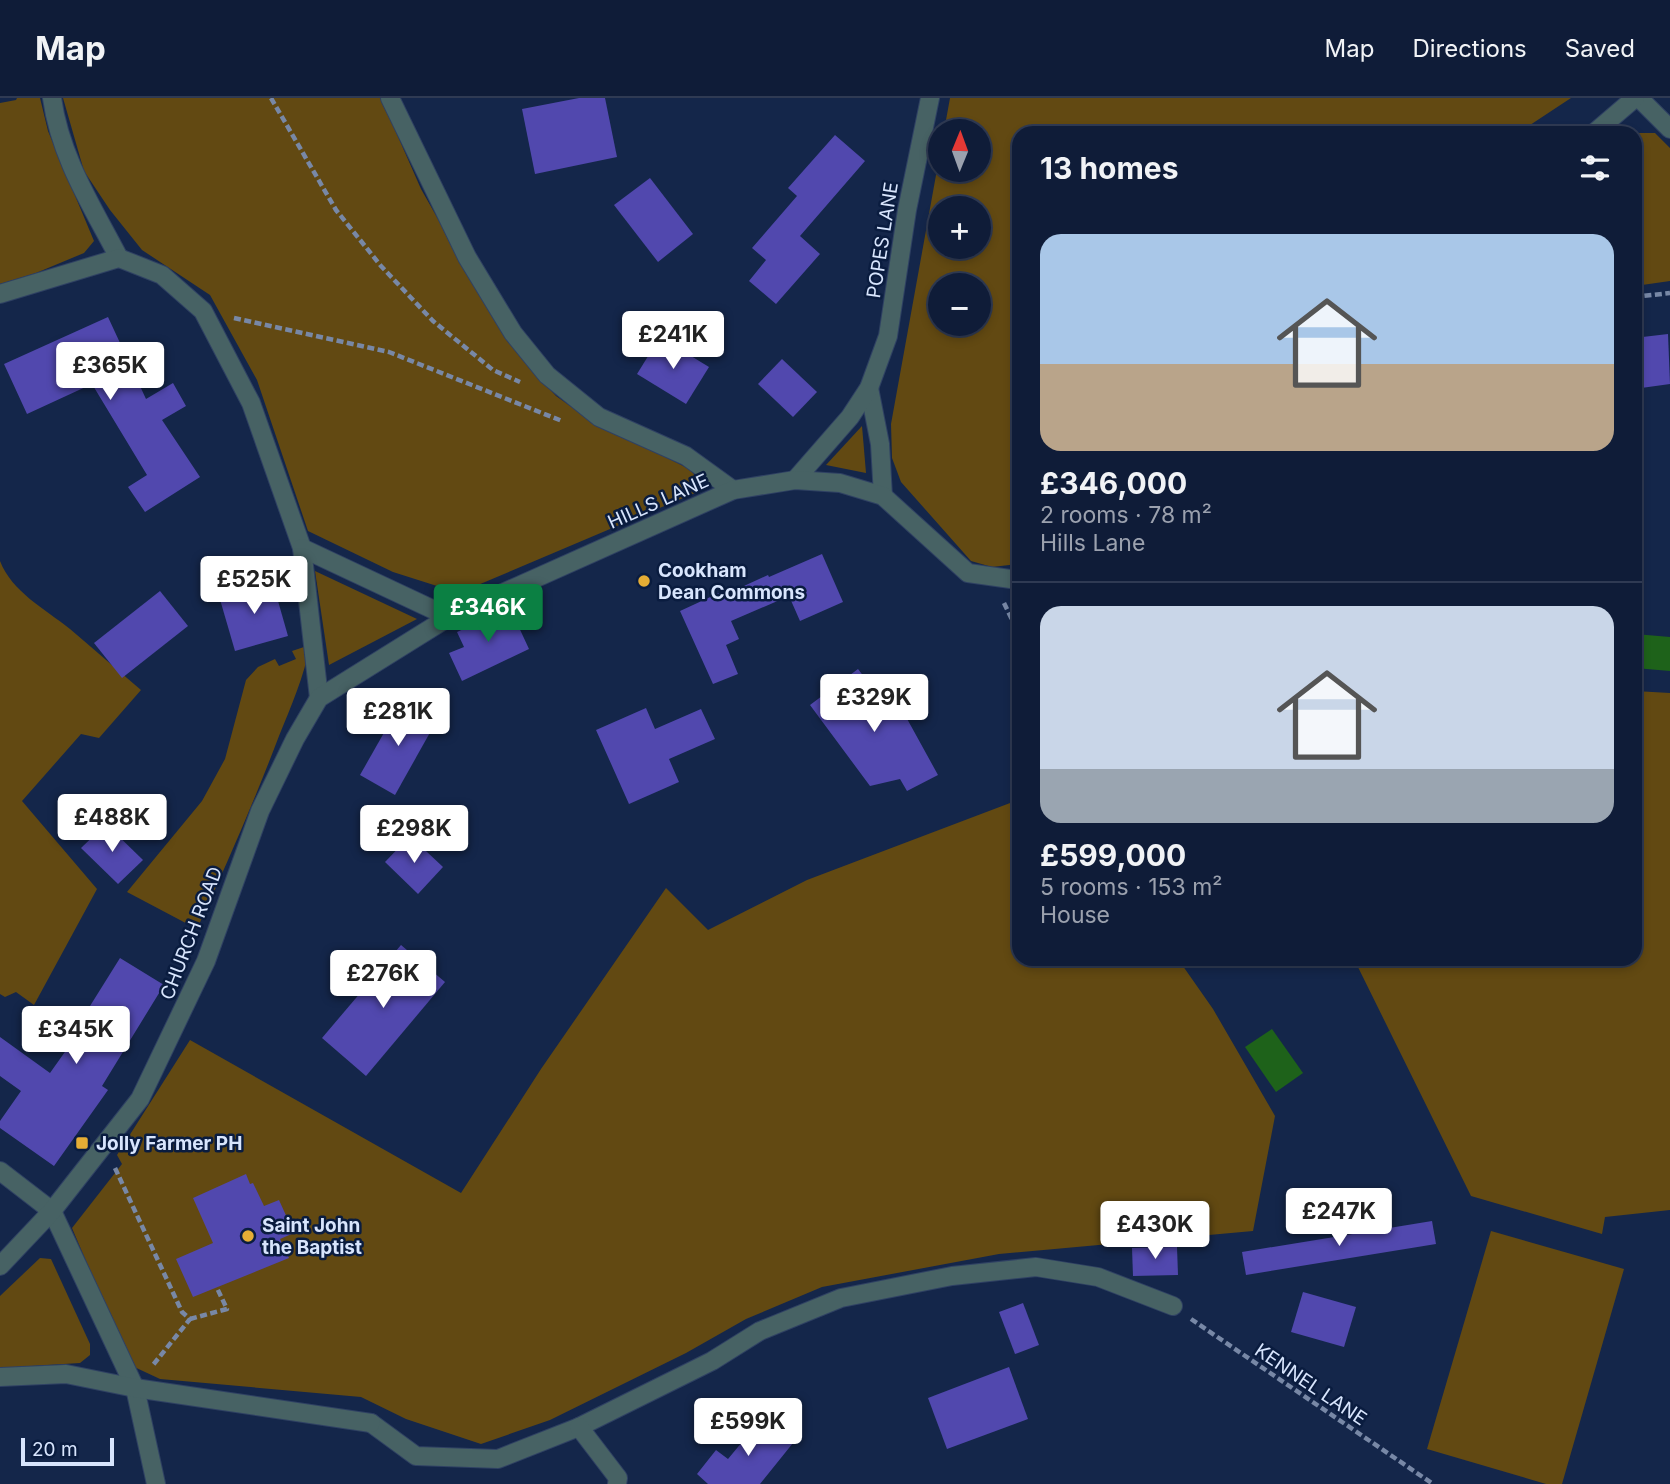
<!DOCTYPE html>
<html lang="en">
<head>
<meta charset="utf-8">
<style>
	:root { --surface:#0f1c38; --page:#1d2943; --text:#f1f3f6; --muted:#9ba1ae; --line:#2f3a53; --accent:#0b8043 }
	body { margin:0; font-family:Inter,sans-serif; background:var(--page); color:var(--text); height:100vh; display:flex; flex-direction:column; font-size:26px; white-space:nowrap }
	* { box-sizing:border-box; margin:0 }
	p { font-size:23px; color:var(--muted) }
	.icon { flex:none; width:38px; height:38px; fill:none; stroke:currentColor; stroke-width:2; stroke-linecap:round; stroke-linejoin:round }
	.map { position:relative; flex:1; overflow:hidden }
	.side { position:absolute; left:1012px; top:28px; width:630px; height:840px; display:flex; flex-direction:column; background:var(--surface); border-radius:21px; box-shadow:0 4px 10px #0003,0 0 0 2px var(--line) }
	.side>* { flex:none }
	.needle { width:46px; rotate:1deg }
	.controls { position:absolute; left:928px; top:21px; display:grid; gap:14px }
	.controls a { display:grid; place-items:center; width:63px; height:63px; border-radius:50%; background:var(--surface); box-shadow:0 4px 10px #0003,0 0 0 2px var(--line); font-size:35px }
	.scale { position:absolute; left:21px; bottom:18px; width:93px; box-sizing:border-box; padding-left:7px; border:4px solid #d8e5fd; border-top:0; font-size:19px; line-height:24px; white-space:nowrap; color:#d8e5fd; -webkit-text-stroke:5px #0a1c3f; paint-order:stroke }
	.price { position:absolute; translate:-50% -60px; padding:0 16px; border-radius:7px; background:#fff; color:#222; font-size:23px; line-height:46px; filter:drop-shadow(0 2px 4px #0008) }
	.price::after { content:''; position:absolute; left:50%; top:42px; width:21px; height:16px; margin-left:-10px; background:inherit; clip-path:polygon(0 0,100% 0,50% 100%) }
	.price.selected { background:var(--accent); color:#fff }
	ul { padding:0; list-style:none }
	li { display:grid; align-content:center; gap:14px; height:371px; padding:0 28px }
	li+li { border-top:2px solid var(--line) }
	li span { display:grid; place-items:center; height:217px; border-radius:21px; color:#555 }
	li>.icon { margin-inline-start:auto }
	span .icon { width:126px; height:126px; fill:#fffc; stroke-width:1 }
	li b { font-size:30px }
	h2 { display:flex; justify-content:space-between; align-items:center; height:84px; padding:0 28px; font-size:30px }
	header { display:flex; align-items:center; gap:42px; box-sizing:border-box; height:98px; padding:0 35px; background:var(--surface); border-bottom:2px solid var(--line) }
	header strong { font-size:33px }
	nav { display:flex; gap:38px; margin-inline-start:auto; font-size:24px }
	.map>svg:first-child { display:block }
	.green { fill:#624912; fill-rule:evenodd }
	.water { fill:#1e621a }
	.building { fill:#5148ae }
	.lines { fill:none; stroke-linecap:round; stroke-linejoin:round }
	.lane-casing { stroke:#2f4163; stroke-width:20 }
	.street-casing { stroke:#2f4163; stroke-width:20 }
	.path { stroke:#7888a6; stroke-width:4.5; stroke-dasharray:7 3.5; stroke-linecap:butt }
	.lane { stroke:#476264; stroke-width:18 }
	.street { stroke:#476264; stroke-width:18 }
	.poi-dot { fill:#e5ad35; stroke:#0a1c3f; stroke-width:2.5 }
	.labels { text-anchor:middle; stroke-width:5; stroke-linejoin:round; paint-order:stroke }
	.street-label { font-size:19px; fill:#d8e5fd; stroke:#0a1c3f }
	.poi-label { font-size:19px; font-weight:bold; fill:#d8e5fd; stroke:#0a1c3f; text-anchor:start }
</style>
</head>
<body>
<header>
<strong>Map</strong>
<nav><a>Map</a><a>Directions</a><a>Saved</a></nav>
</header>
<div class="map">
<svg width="1670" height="1386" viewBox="0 0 1670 1386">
	<rect width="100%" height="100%" fill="#14264a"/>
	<g class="green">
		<polygon points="17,0 40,0 48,33 94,143 84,155 36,175 0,186 0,5 16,2"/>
		<polygon points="63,0 381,0 421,91 503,236 532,272 556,298 583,317 691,372 698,383 695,395 459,495 393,474 308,433 257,282 210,197 142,152 110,112 84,73"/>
		<path d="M950,0H1571L1518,35H1018V466L992,469L971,463L901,384L892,360L891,326L940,55V72H978V33H944ZM940,110H978V149H940ZM940,187H978V226H940Z"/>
		<polygon points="1623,35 1655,35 1670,50 1670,183 1635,188 1634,35"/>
		<polygon points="862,328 866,375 826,367"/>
		<path d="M0,463C12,494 45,511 70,531C94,551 117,572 141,592L99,640L81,636L22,703L97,791L34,907L16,894L5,899L0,896Z"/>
		<polygon points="315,473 417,521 329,567"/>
		<path d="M310,547C304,579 291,608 279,638C254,704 226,768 197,831L127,794L202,703L225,661L246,582L258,569L275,561L279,568L296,561L292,553Z"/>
		<polygon points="1635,593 1670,595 1670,1112 1605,1119 1602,1136 1471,1098 1354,861 1634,861"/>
		<polygon points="1018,702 1018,861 1178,861 1213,911 1275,1018 1253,1133 999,1156 822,1189 746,1221 686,1255 550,1322 481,1346 406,1321 361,1299 160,1281 130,1267 72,1130 122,1066 117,1057 190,942 461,1095 541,971 666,790 708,832 807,782"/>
		<polygon points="1491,1133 1624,1171 1562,1386 1546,1386 1427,1351"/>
		<polygon points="40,1160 51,1161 90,1246 90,1257 80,1265 0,1270 0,1198"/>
	</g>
	<g class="water">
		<polygon points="1635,536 1670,539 1670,573 1635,570"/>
		<polygon points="1272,931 1303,975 1276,994 1245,949"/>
	</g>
	<g class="building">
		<polygon points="579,0 605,0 617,59 535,76 522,11"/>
		<polygon points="835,37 865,63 800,138 820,156 776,206 749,183 766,162 752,150 797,98 788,90"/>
		<polygon points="650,80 693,136 658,164 614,107"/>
		<polygon points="108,219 146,301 173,285 186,308 162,322 200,379 145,414 128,389 147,377 92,286 27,316 4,266"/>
		<polygon points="1668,236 1670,286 1634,291 1634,240"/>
		<polygon points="660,239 709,269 686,306 637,276"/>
		<polygon points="782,261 817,294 793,319 758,286"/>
		<polygon points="822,456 843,504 800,523 789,498 731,523 739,541 726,547 738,576 713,586 680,513 719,495 720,499 768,477 769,479"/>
		<polygon points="272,482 288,538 235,553 219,498"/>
		<polygon points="160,493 188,528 122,580 94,545"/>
		<polygon points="510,510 529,551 462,583 449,555 464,549 457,534"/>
		<polygon points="858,571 891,614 900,608 938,677 907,693 900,681 870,688 810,607"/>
		<polygon points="402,603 437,622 395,697 360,677"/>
		<polygon points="646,610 655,631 701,611 715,641 669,661 679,684 629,706 596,632"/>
		<polygon points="106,726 143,762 118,786 81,750"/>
		<polygon points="410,738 443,769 418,796 385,764"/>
		<polygon points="401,847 445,884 366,978 322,940"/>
		<polygon points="120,860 164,887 102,988 108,992 54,1068 0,1030 0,1023 21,993 0,978 0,939 50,975 84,927 80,924"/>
		<polygon points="246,1076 250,1086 253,1085 264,1108 279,1102 294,1135 280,1141 289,1160 193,1199 176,1161 213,1145 193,1100"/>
		<polygon points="1432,1123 1436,1146 1246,1177 1242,1154"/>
		<polygon points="1177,1149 1178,1177 1133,1178 1132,1150"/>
		<polygon points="1303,1194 1356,1209 1344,1249 1291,1234"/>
		<polygon points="1023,1205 1039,1247 1015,1256 999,1214"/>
		<polygon points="1009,1269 1028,1321 947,1351 928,1300"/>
		<polygon points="762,1320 793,1345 760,1386 708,1386 697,1376 716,1352 728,1361"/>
	</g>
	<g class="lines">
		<defs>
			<polyline id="lane" points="371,1325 416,1358 498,1361 579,1329 712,1263 760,1233 841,1200 952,1178 1036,1169 1098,1179 1173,1208"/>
			<g id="street">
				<path d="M52,0C60,59 92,108 119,160"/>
				<polyline points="390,0 467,159 513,235 547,277 599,319 686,358 733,392"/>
				<polyline points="1639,0 1670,31"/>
				<polyline points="1594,35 1635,0"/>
				<polyline points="0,196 119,160 162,177 203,213 251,305 302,450 319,600"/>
				<polyline points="869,290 880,346 883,398"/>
				<polyline points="795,382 850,319 869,290 888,238 907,112 930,0"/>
				<polyline points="302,450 449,519"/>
				<polyline points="0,1073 52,1113 135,1290 156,1386"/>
				<polyline points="0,1168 52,1113 140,1001 206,863 260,713 295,641 319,600 449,519 733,392 795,382 840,385 883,398 968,475 1018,482"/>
				<polyline points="0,1279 66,1276 135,1290 371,1325"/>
				<polyline points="579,1329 618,1380 617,1386"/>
			</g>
		</defs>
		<use href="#lane" class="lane-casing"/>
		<use href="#street" class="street-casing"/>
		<g class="path">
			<polyline points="271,0 336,112 381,168 433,223 493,272 520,284"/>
			<polyline points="1634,199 1670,195"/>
			<polyline points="234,220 389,254 562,323"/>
			<polyline points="1004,505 1018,534"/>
			<polyline points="115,1070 182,1214 190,1221 153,1267"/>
			<polyline points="190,1221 227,1211 217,1190"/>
			<polyline points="1191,1221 1433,1386"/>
		</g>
		<use href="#lane" class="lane"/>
		<use href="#street" class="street"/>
	</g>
	<g class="poi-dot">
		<circle cx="644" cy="483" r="7"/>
		<rect x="75" y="1038" width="14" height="14" rx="3.5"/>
		<circle cx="248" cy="1138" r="7"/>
	</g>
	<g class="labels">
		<g class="street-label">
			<text transform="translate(882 142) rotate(-81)" y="7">POPES LANE</text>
			<text transform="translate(658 403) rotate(-24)" y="7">HILLS LANE</text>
			<text transform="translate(191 835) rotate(-69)" y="7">CHURCH ROAD</text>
			<text transform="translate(1311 1286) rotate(34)" y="7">KENNEL LANE</text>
		</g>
		<g class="poi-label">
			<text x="658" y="479">Cookham<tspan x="658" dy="22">Dean Commons</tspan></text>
			<text x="96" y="1052">Jolly Farmer PH</text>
			<text x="262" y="1134">Saint John<tspan x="262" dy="22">the Baptist</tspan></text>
		</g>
	</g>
</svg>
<div class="controls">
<a><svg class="needle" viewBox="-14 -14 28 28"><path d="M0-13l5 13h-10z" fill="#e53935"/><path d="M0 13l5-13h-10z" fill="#9ba1ae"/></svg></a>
<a>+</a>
<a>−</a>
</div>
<div class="scale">20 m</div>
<b class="price" style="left:673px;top:273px">£241K</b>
<b class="price" style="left:110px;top:304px">£365K</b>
<b class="price" style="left:254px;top:518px">£525K</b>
<b class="price selected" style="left:488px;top:546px">£346K</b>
<b class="price" style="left:874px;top:636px">£329K</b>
<b class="price" style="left:398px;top:650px">£281K</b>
<b class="price" style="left:112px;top:756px">£488K</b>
<b class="price" style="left:414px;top:767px">£298K</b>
<b class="price" style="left:383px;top:912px">£276K</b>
<b class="price" style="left:76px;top:968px">£345K</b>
<b class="price" style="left:1339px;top:1150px">£247K</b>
<b class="price" style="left:1155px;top:1163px">£430K</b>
<b class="price" style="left:748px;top:1360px">£599K</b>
<section class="side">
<h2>13 homes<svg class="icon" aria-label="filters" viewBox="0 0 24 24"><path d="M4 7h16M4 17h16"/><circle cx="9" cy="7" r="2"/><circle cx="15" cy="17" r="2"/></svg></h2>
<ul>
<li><span style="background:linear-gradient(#a9c7e8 60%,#b9a48a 0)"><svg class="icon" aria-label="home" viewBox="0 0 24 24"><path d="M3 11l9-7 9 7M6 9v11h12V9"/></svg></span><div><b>£346,000</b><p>2 rooms · 78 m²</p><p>Hills Lane</p></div></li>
<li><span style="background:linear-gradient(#c9d6e8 75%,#9aa5b1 0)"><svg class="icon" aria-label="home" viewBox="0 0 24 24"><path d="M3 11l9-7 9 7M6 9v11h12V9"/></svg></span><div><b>£599,000</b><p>5 rooms · 153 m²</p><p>House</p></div></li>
</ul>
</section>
</div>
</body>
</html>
